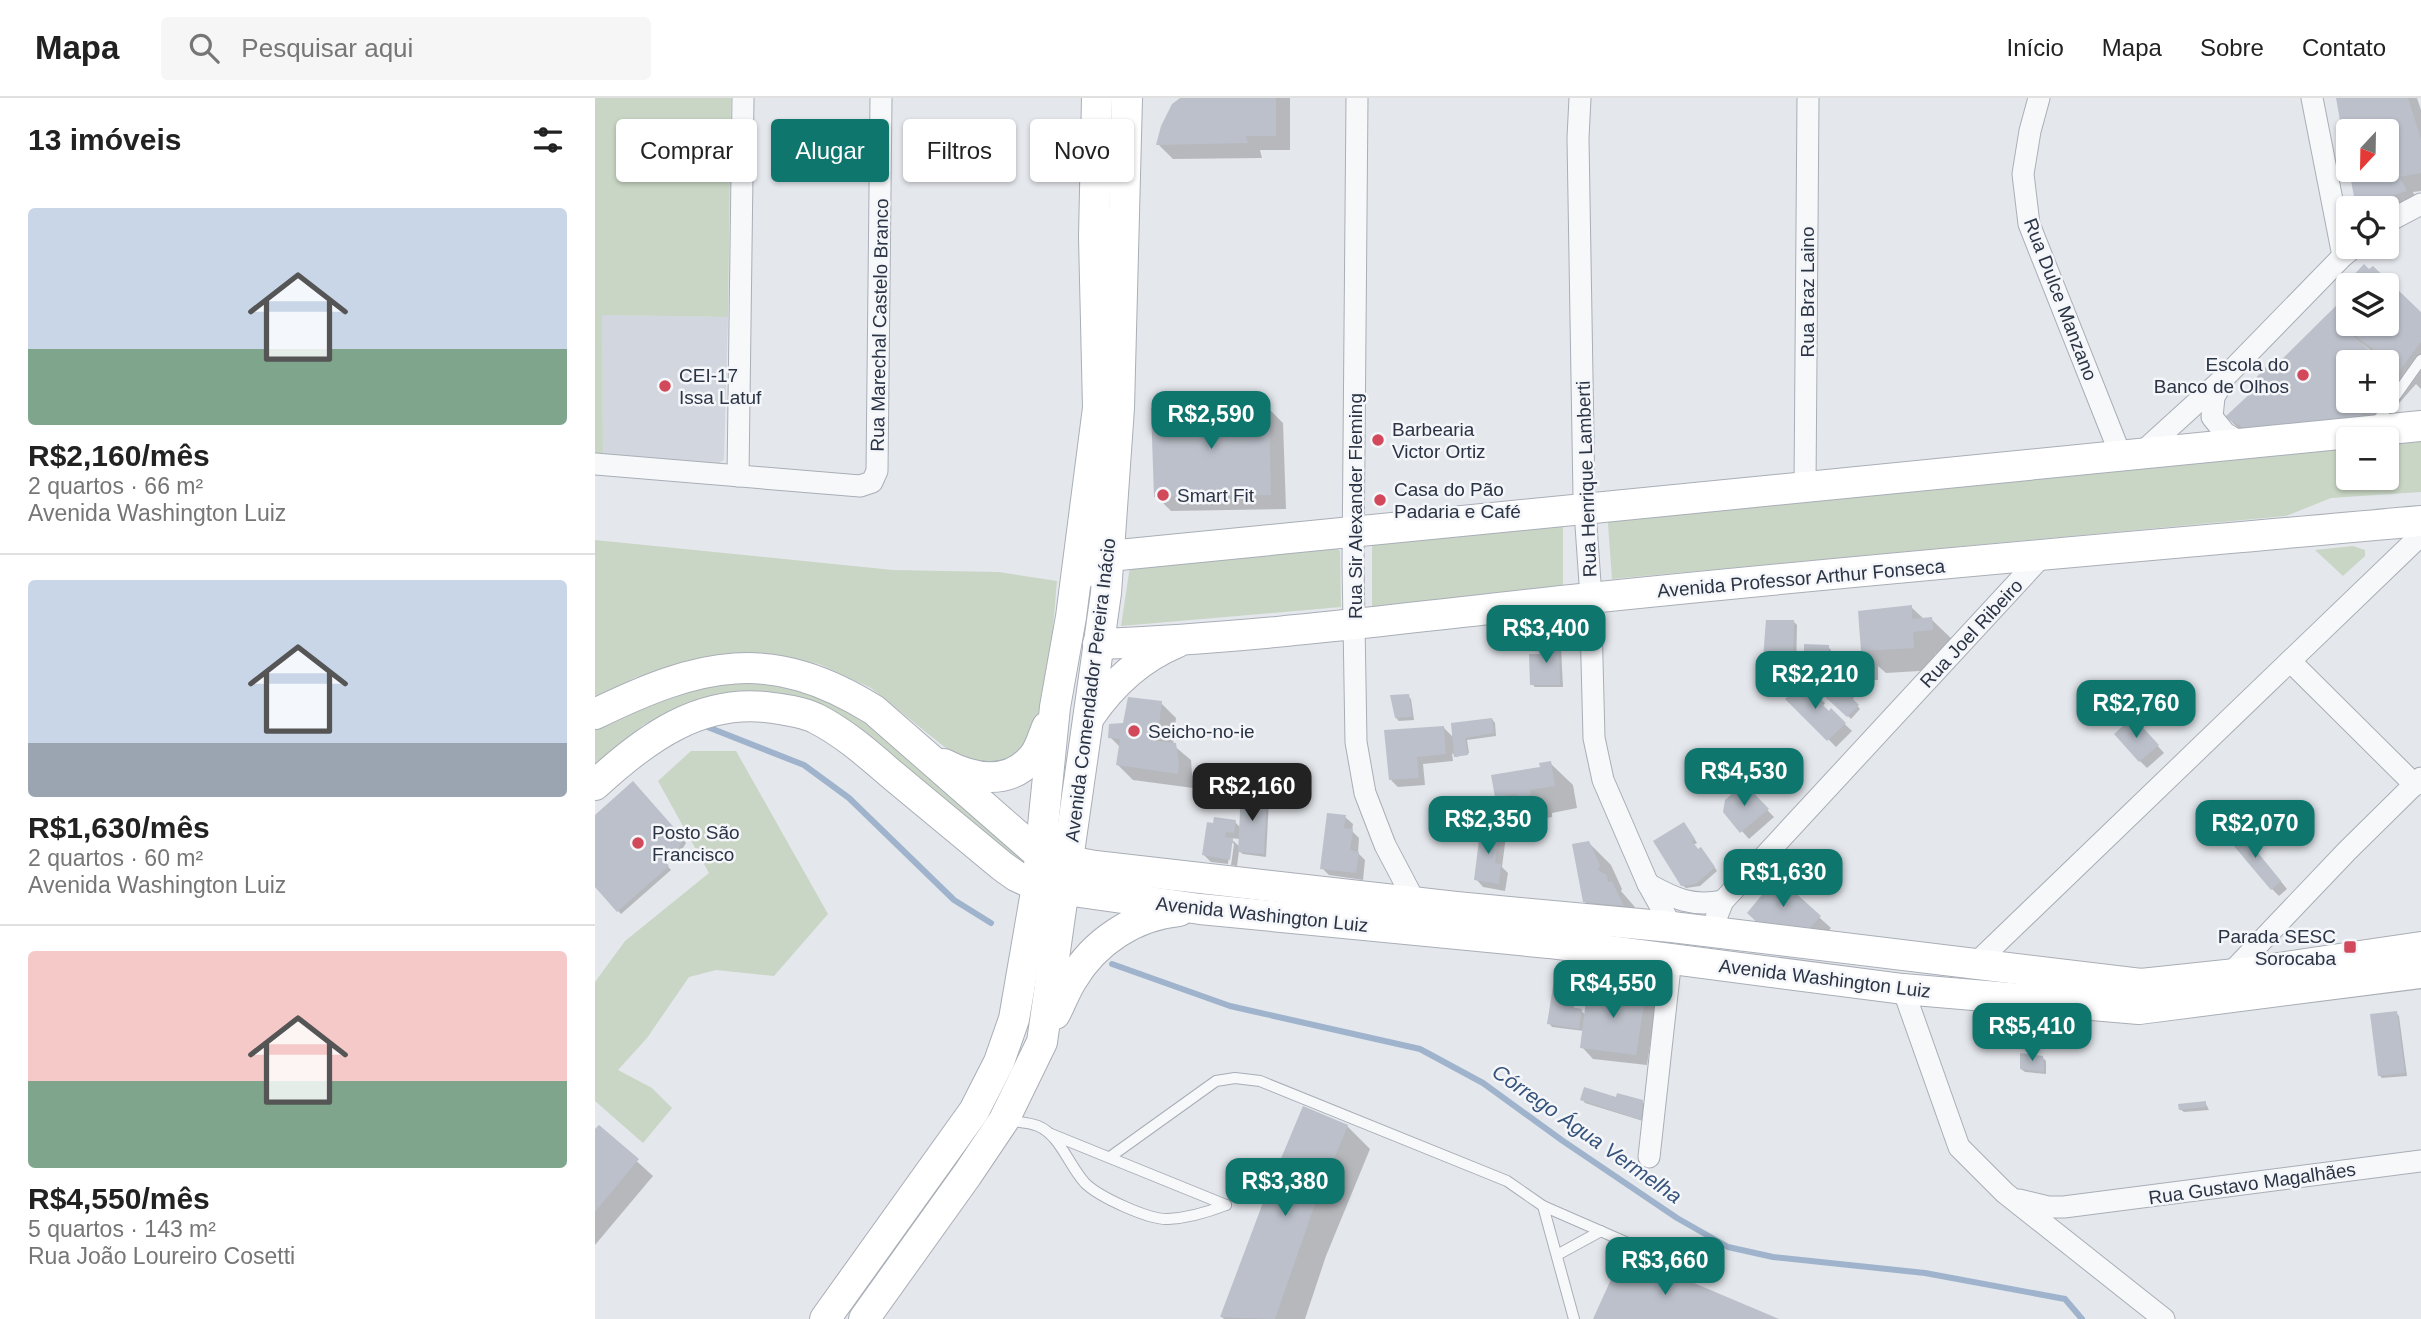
<!DOCTYPE html>
<html lang="pt">
<head>
<meta charset="utf-8">
<style>
	:root { --surface:#fff; --page:#f6f6f6; --text:#222; --muted:#767676; --line:#e0e0e0; --accent:#0f766e }
	body { margin:0; font-family:Helvetica,sans-serif; background:var(--page); color:var(--text); height:100vh; display:flex; flex-direction:column; font-size:26px; white-space:nowrap }
	* { box-sizing:border-box; margin:0 }
	p { font-size:23px; color:var(--muted) }
	.icon { flex:none; width:38px; height:38px; fill:none; stroke:currentColor; stroke-width:2; stroke-linecap:round; stroke-linejoin:round }
	.map { position:relative; flex:1; overflow:hidden }
	.details { display:flex; flex-direction:column; background:var(--surface); width:595px }
	.details>* { flex:none }
	.top-card { position:absolute; left:21px; top:21px; width:665px; height:63px; display:flex; gap:14px }
	.needle { width:46px; rotate:202deg }
	.fabs { position:absolute; left:1741px; top:21px; display:grid; gap:14px }
	.fabs a { display:grid; place-items:center; width:63px; height:63px; border-radius:7px; background:var(--surface); box-shadow:0 2px 5px #0004; font-size:35px }
	.price { position:absolute; translate:-50% -60px; padding:0 16px; border-radius:14px; background:var(--accent); color:#fff; font-size:23px; line-height:46px; filter:drop-shadow(0 2px 4px #0008) }
	.price::after { content:''; position:absolute; left:50%; top:42px; width:21px; height:16px; margin-left:-10px; background:inherit; clip-path:polygon(0 0,100% 0,50% 100%) }
	.price.on { background:#222; color:#fff }
	ul { padding:0; list-style:none }
	li { display:grid; align-content:center; gap:14px; height:371px; padding:0 28px }
	li+li { border-top:2px solid var(--line) }
	li span { display:grid; place-items:center; height:217px; border-radius:7px; color:#555 }
	li>.icon { margin-inline-start:auto }
	span .icon { width:126px; height:126px; fill:#fffc; stroke-width:1 }
	li b { font-size:30px }
	h2 { display:flex; justify-content:space-between; align-items:center; height:84px; padding:0 28px; font-size:30px }
	.tag { padding:0 24px; border-radius:7px; background:var(--surface); box-shadow:0 2px 5px #0004; font-size:24px; line-height:63px }
	.tag.on { background:var(--accent); color:#fff }
	header { display:flex; align-items:center; gap:42px; box-sizing:border-box; height:98px; padding:0 35px; background:var(--surface); border-bottom:2px solid var(--line) }
	header strong { font-size:33px }
	nav { display:flex; gap:38px; margin-inline-start:auto; font-size:24px }
	.search { width:490px; height:63px; background:var(--page); display:flex; align-items:center; gap:18px; box-sizing:border-box; padding:0 24px; border-radius:7px; color:var(--muted); font-size:26px }
	main { display:flex; flex:1; min-height:0 }
	.map>svg:first-child { display:block }
	.built { fill:#d2d6de }
	.green { fill:#c9d6c5 }
	.shadow { fill:#0003; fill-rule:evenodd }
	.lines { fill:none; stroke-linecap:round; stroke-linejoin:round }
	.stream { stroke:#9fb4cc; stroke-width:6 }
	.building { fill:#bbc0ca }
	.lane-casing { stroke:#a9aeb7; stroke-width:12 }
	.street-casing { stroke:#a9aeb7; stroke-width:23 }
	.secondary-casing { stroke:#a9aeb7; stroke-width:32 }
	.lane { stroke:#f7f8fa; stroke-width:10 }
	.street { stroke:#f7f8fa; stroke-width:21 }
	.secondary { stroke:#fff; stroke-width:30 }
	.poi-dot { fill:#d1495b; stroke:#f4f6f9; stroke-width:2.5 }
	.labels { text-anchor:middle; stroke-width:5; stroke-linejoin:round; paint-order:stroke }
	.street-label { font-size:19px; fill:#2b3445; stroke:#f4f6f9 }
	.poi-label { font-size:19px; fill:#2b3445; stroke:#f4f6f9; text-anchor:start }
	.water-label { font-size:21px; font-style:italic; fill:#34527a; stroke:#f4f6f9 }
</style>
</head>
<body>
<header>
<strong>Mapa</strong>
<div class="search"><svg class="icon" aria-label="search" viewBox="0 0 24 24"><circle cx="10" cy="10" r="6"/><path d="M15 15l6 6"/></svg>Pesquisar aqui</div>
<nav><a>Início</a><a>Mapa</a><a>Sobre</a><a>Contato</a></nav>
</header>
<main>
<section class="details">
<h2>13 imóveis<svg class="icon" aria-label="filters" viewBox="0 0 24 24"><path d="M4 7h16M4 17h16"/><circle cx="9" cy="7" r="2"/><circle cx="15" cy="17" r="2"/></svg></h2>
<ul>
<li><span style="background:linear-gradient(#c9d6e8 65%,#7fa58c 0)"><svg class="icon" aria-label="home" viewBox="0 0 24 24"><path d="M3 11l9-7 9 7M6 9v11h12V9"/></svg></span><div><b>R$2,160/mês</b><p>2 quartos · 66 m²</p><p>Avenida Washington Luiz</p></div></li>
<li><span style="background:linear-gradient(#c9d6e8 75%,#9aa5b1 0)"><svg class="icon" aria-label="home" viewBox="0 0 24 24"><path d="M3 11l9-7 9 7M6 9v11h12V9"/></svg></span><div><b>R$1,630/mês</b><p>2 quartos · 60 m²</p><p>Avenida Washington Luiz</p></div></li>
<li><span style="background:linear-gradient(#f6c9c9 60%,#7fa58c 0)"><svg class="icon" aria-label="home" viewBox="0 0 24 24"><path d="M3 11l9-7 9 7M6 9v11h12V9"/></svg></span><div><b>R$4,550/mês</b><p>5 quartos · 143 m²</p><p>Rua João Loureiro Cosetti</p></div></li>
</ul>
</section>
<div class="map">
<svg width="1826" height="1221" viewBox="0 0 1826 1221">
	<rect width="100%" height="100%" fill="#e4e7ec"/>
	<polygon class="built" points="7,217 133,219 129,362 121,367 8,357"/>
	<g class="green">
		<polygon points="0,0 136,0 133,219 7,217 8,357 0,356"/>
		<polygon points="1826,340 1826,394 1736,400 1691,418 1017,481 1012,412 1753,347 1754,380 1792,380 1792,343"/>
		<polygon points="968,426 968,491 777,510 777,444"/>
		<path d="M0,442L298,472L404,474L462,483C458,525 454,634 418,658C404,668 388,666 372,667L276,590L224,566L165,555L112,558L39,580L0,601Z"/>
		<polygon points="737,447 745,453 746,509 526,528 535,468"/>
		<polygon points="1758,448 1770,452 1770,458 1748,478 1720,452"/>
		<polygon points="114,583 195,586 274,620 433,761 428,766 256,628 87,610 48,627 0,668 0,629"/>
		<polygon points="96,653 141,653 233,816 179,878 121,872 94,879 52,940 23,972 57,990 77,1010 48,1045 0,1003 0,884 30,843 114,775 63,683"/>
	</g>
	<g class="shadow">
		<polygon points="588,0 695,0 695,52 665,52 667,60 578,61 563,46"/>
		<polygon points="1743,0 1822,0 1826,12 1826,93 1818,94 1825,109 1792,119 1792,110 1768,110 1761,103 1756,72 1792,72 1792,33 1754,33 1754,59"/>
		<path d="M1778,170L1826,216V291L1821,286L1775,338L1647,334L1632,319L1664,291L1677,273L1733,216L1754,226H1792V187H1760L1755,183ZM1766,245L1796,268L1792,267V303H1754V264H1785L1764,247Z"/>
		<polygon points="673,310 688,325 691,411 576,413 561,398"/>
		<polygon points="1316,509 1329,521 1336,521 1359,543 1360,554 1340,556 1341,572 1291,575 1283,568 1283,582 1251,583 1240,572 1272,557 1268,552"/>
		<polygon points="1199,524 1202,527 1201,576 1172,575 1169,572"/>
		<polygon points="963,546 966,549 968,589 940,589 937,586 947,558"/>
		<polygon points="1233,549 1236,552 1235,575 1214,573 1210,570"/>
		<polygon points="1241,582 1259,599 1257,602 1265,611 1256,621 1229,594"/>
		<polygon points="1209,585 1230,605 1227,609 1234,615 1236,613 1257,633 1241,649 1193,601"/>
		<polygon points="813,598 816,601 819,622 804,623 801,620"/>
		<polygon points="566,605 581,620 578,647 596,662 598,690 538,682 523,667 525,649 515,639"/>
		<polygon points="897,621 900,625 901,638 872,642 874,655 861,659 857,655 858,663 828,666 830,687 803,689 796,682 849,630 859,640"/>
		<polygon points="1545,628 1569,655 1552,670 1545,663"/>
		<polygon points="955,665 978,687 982,710 957,715 957,719 947,721 944,718 924,721 902,698"/>
		<polygon points="38,685 91,745 86,753 89,756 84,763 73,755 66,761 76,772 26,816 0,787 0,719"/>
		<polygon points="1149,688 1179,719 1154,741 1130,714"/>
		<path d="M671,699L674,702L671,759L648,756L644,753L642,768L636,767L639,746L636,743L633,766L616,764L609,757L620,727L640,724L646,730ZM635,740L645,741V749Z"/>
		<polygon points="750,719 758,726 757,733 764,740 763,755 770,762 768,782 734,777 727,770"/>
		<polygon points="1092,729 1102,745 1098,747 1103,753 1109,754 1122,773 1105,788 1091,790 1087,787"/>
		<polygon points="904,731 911,738 907,769 913,775 910,793 888,789 881,781"/>
		<polygon points="1652,742 1692,791 1684,798 1677,791"/>
		<polygon points="993,744 1016,767 1027,791 1026,793 1039,808 1050,829 1012,826 989,803"/>
		<polygon points="1184,783 1236,830 1224,844 1166,826"/>
		<path d="M988,887L994,893L1050,896L1061,907L1052,967L998,961L987,949L989,933L957,929L954,925ZM980,902L992,904L991,917L986,913L978,911Z"/>
		<polygon points="1801,915 1804,918 1812,978 1787,980 1784,977"/>
		<polygon points="1447,959 1451,963 1451,976 1430,974 1426,971"/>
		<polygon points="987,1001 1047,1004 1050,1007 1048,1023 990,1005"/>
		<polygon points="1610,1004 1614,1012 1589,1014 1585,1011"/>
		<polygon points="709,1010 752,1028 775,1051 731,1158 710,1221 629,1221 627,1219"/>
		<polygon points="4,1029 58,1078 0,1147 0,1034"/>
	</g>
	<g class="lines">
		<g class="stream">
			<polyline points="110,628 209,667 254,700 359,802 396,825"/>
			<polyline points="517,866 635,908 825,951 888,985 968,1043 1082,1120 1133,1149 1178,1159 1330,1175 1470,1201 1487,1221"/>
		</g>
	</g>
	<g class="building">
		<polygon points="585,0 681,0 681,38 651,38 653,45 561,47 566,28 577,6"/>
		<polygon points="1741,0 1813,0 1826,41 1826,75 1805,79 1812,93 1768,107 1760,104 1754,72 1792,72 1792,33 1754,33 1752,62"/>
		<polygon points="1769,166 1774,171 1778,168 1826,214 1826,244 1805,272 1735,218 1788,264 1754,264 1754,303 1778,303 1760,324 1705,324 1654,333 1630,319 1661,290 1657,284 1672,268 1677,271 1754,195 1754,226 1792,226 1792,187 1757,187 1753,183"/>
		<polygon points="1792,265 1805,272 1792,287"/>
		<polygon points="674,308 676,397 559,399 556,310"/>
		<polygon points="1317,507 1317,521 1337,519 1338,532 1318,534 1319,550 1266,553 1263,513"/>
		<polygon points="1171,522 1199,522 1198,573 1167,573"/>
		<polygon points="945,544 964,544 965,587 935,587 934,556 945,556"/>
		<polygon points="1209,546 1234,547 1233,573 1209,570"/>
		<polygon points="1273,555 1273,572 1238,573 1239,556"/>
		<polygon points="1241,579 1258,595 1255,598 1264,607 1252,619 1226,595"/>
		<polygon points="1209,582 1224,597 1221,600 1234,613 1236,610 1251,625 1232,643 1190,601"/>
		<polygon points="814,596 817,619 800,620 795,597"/>
		<polygon points="533,599 567,603 562,643 581,645 584,665 583,676 521,667 525,641 513,640 514,626 528,625"/>
		<polygon points="1538,619 1564,647 1544,664 1519,636"/>
		<polygon points="897,620 899,635 870,640 873,657 859,659 856,625"/>
		<polygon points="849,628 851,656 822,659 824,680 794,682 789,632"/>
		<polygon points="956,663 960,688 935,692 936,697 922,699 922,696 900,699 896,677 945,669 944,665"/>
		<polygon points="38,683 89,741 84,749 87,752 80,760 77,760 68,753 64,757 74,768 22,814 0,789 0,717"/>
		<polygon points="1149,685 1174,711 1145,735 1128,714 1130,702"/>
		<polygon points="646,694 672,698 669,756 643,754"/>
		<polygon points="732,715 751,717 749,730 758,731 755,752 764,754 761,775 725,771"/>
		<polygon points="619,719 641,722 639,735 631,734 630,739 638,740 635,762 607,757 612,724 618,725"/>
		<polygon points="1089,724 1100,741 1097,743 1103,751 1106,749 1120,769 1101,786 1086,788 1058,743"/>
		<polygon points="886,726 905,729 900,765 906,766 904,786 879,782"/>
		<polygon points="1645,733 1686,783 1676,792 1634,742"/>
		<polygon points="994,743 1005,767 1003,772 1012,777 1013,784 1017,783 1029,808 988,804 977,746"/>
		<polygon points="1184,780 1226,818 1211,834 1205,828 1200,834 1191,832 1185,826 1181,830 1173,824 1168,830 1152,815 1171,792"/>
		<polygon points="959,882 989,885 987,901 977,900 976,909 987,911 984,931 952,926"/>
		<polygon points="993,887 1051,894 1041,957 985,950"/>
		<polygon points="1802,913 1810,975 1783,978 1775,916"/>
		<polygon points="1425,955 1448,958 1449,974 1425,971"/>
		<polygon points="989,989 1021,999 1022,995 1048,1002 1046,1022 985,1002"/>
		<polygon points="1611,1003 1611,1009 1584,1012 1583,1006"/>
		<polygon points="708,1008 753,1027 719,1109 680,1221 625,1219 672,1094"/>
		<polygon points="4,1027 44,1061 0,1114 0,1031"/>
		<polygon points="1028,1155 1184,1221 998,1221"/>
	</g>
	<g class="lines">
		<defs>
			<g id="lane">
				<polyline points="1779,328 1826,262"/>
				<path d="M411,1022C421,1024 433,1024 443,1028C465,1037 474,1068 490,1085C504,1099 554,1122 573,1121C593,1120 613,1114 631,1107"/>
				<polyline points="456,1036 631,1107"/>
				<polyline points="515,1059 621,983 640,980 665,983 912,1083 948,1108 979,1221"/>
				<polyline points="948,1108 1088,1169"/>
				<polyline points="962,1157 1006,1133"/>
			</g>
			<g id="street">
				<polyline points="762,0 758,466 761,644 770,695 790,747 820,804"/>
				<polyline points="985,0 983,40 989,399 995,485 999,640 1008,682 1053,786 1077,829"/>
				<polyline points="1444,0 1435,33 1428,76 1434,126 1526,358"/>
				<polyline points="1717,0 1748,158"/>
				<polyline points="1792,124 1826,106"/>
				<polyline points="1629,282 1619,299 1617,319 1630,335 1650,347"/>
				<polyline points="1544,357 1631,278 1748,158 1759,149"/>
				<polyline points="0,366 265,388 277,384 282,373 286,0"/>
				<polyline points="143,378 148,0"/>
				<polyline points="1210,388 1213,0"/>
				<polyline points="1695,563 1820,687"/>
				<path d="M1053,786C1080,801 1097,809 1128,803"/>
				<polyline points="1115,835 1128,803 1448,457"/>
				<polyline points="1379,867 1826,437"/>
				<polyline points="1634,877 1752,753 1826,680"/>
				<polyline points="1308,891 1364,1049 1410,1095 1569,1221"/>
				<polyline points="1054,1059 1076,860"/>
				<polyline points="1424,1102 1453,1109 1469,1109 1826,1063"/>
			</g>
			<g id="secondary">
				<polyline points="482,479 515,459 524,457 1826,328"/>
				<path d="M503,546C668,540 831,517 995,500C1272,471 1549,448 1826,423"/>
				<path d="M0,616C105,565 175,547 279,612L446,758L500,768L861,809L1077,829L1546,886L1650,875L1826,849"/>
				<path d="M495,618C517,586 545,560 581,545"/>
				<path d="M349,666C378,681 414,688 438,659C445,651 448,638 452,629"/>
				<path d="M0,687C50,641 106,599 178,610C192,612 207,614 220,620C250,635 275,658 301,680C336,709 372,739 407,768L421,778L442,788L605,811L954,845L1308,891L1544,911L1826,875"/>
				<path d="M460,916C466,905 470,893 477,882C499,844 540,817 584,813"/>
				<polyline points="230,1221 379,1013 404,964 419,921 442,788 460,609 476,519 503,310 499,139 502,0"/>
				<polyline points="269,1221 372,1077 409,1022 447,944 511,495 524,310 532,0"/>
			</g>
		</defs>
		<use href="#lane" class="lane-casing"/>
		<use href="#street" class="street-casing"/>
		<use href="#secondary" class="secondary-casing"/>
		<use href="#lane" class="lane"/>
		<use href="#street" class="street"/>
		<use href="#secondary" class="secondary"/>
	</g>
	<g class="poi-dot">
		<circle cx="1708" cy="277" r="7"/>
		<circle cx="70" cy="288" r="7"/>
		<circle cx="783" cy="342" r="7"/>
		<circle cx="568" cy="397" r="7"/>
		<circle cx="785" cy="402" r="7"/>
		<circle cx="539" cy="633" r="7"/>
		<circle cx="43" cy="745" r="7"/>
		<rect x="1748" y="842" width="14" height="14" rx="3.5"/>
	</g>
	<g class="labels">
		<g class="street-label">
			<text transform="translate(1212 194) rotate(-90)" y="7">Rua Braz Laino</text>
			<text transform="translate(1466 201) rotate(69)" y="7">Rua Dulce Manzano</text>
			<text transform="translate(284 227) rotate(-89)" y="7">Rua Marechal Castelo Branco</text>
			<text transform="translate(991 381) rotate(-92)" y="7">Rua Henrique Lamberti</text>
			<text transform="translate(760 408) rotate(-90)" y="7">Rua Sir Alexander Fleming</text>
			<text transform="translate(1206 480) rotate(-5)" y="7">Avenida Professor Arthur Fonseca</text>
			<text transform="translate(1376 535) rotate(-47)" y="7">Rua Joel Ribeiro</text>
			<text transform="translate(495 592) rotate(-83)" y="7">Avenida Comendador Pereira Inácio</text>
			<text transform="translate(667 816) rotate(6)" y="7">Avenida Washington Luiz</text>
			<text transform="translate(1230 880) rotate(7)" y="7">Avenida Washington Luiz</text>
			<text transform="translate(1657 1085) rotate(-8)" y="7">Rua Gustavo Magalhães</text>
		</g>
		<g class="poi-label">
			<text x="1694" y="273" text-anchor="end">Escola do<tspan x="1694" dy="22">Banco de Olhos</tspan></text>
			<text x="84" y="284">CEI-17<tspan x="84" dy="22">Issa Latuf</tspan></text>
			<text x="797" y="338">Barbearia<tspan x="797" dy="22">Victor Ortiz</tspan></text>
			<text x="799" y="398">Casa do Pão<tspan x="799" dy="22">Padaria e Café</tspan></text>
			<text x="582" y="404">Smart Fit</text>
			<text x="553" y="640">Seicho-no-ie</text>
			<text x="57" y="741">Posto São<tspan x="57" dy="22">Francisco</tspan></text>
			<text x="1741" y="845" text-anchor="end">Parada SESC<tspan x="1741" dy="22">Sorocaba</tspan></text>
		</g>
		<g class="water-label">
			<text transform="translate(992 1036) rotate(35)" y="7">Córrego Água Vermelha</text>
		</g>
	</g>
</svg>
<div class="fabs">
<a><svg class="needle" viewBox="-14 -14 28 28"><path d="M0-13l5 13h-10z" fill="#e53935"/><path d="M0 13l5-13h-10z" fill="#767676"/></svg></a>
<a><svg class="icon" aria-label="locate" viewBox="0 0 24 24"><circle cx="12" cy="12" r="6"/><path d="M12 2v4M12 18v4M2 12h4M18 12h4"/></svg></a>
<a><svg class="icon" aria-label="layers" viewBox="0 0 24 24"><path d="M12 4l9 5-9 5-9-5zM3 14l9 5 9-5"/></svg></a>
<a>+</a>
<a>−</a>
</div>
<b class="price" style="left:616px;top:353px">R$2,590</b>
<b class="price" style="left:951px;top:567px">R$3,400</b>
<b class="price" style="left:1220px;top:613px">R$2,210</b>
<b class="price" style="left:1541px;top:642px">R$2,760</b>
<b class="price" style="left:1149px;top:710px">R$4,530</b>
<b class="price on" style="left:657px;top:725px">R$2,160</b>
<b class="price" style="left:893px;top:758px">R$2,350</b>
<b class="price" style="left:1660px;top:762px">R$2,070</b>
<b class="price" style="left:1188px;top:811px">R$1,630</b>
<b class="price" style="left:1018px;top:922px">R$4,550</b>
<b class="price" style="left:1437px;top:965px">R$5,410</b>
<b class="price" style="left:690px;top:1120px">R$3,380</b>
<b class="price" style="left:1070px;top:1199px">R$3,660</b>
<div class="top-card">
<a class="tag">Comprar</a>
<a class="tag on">Alugar</a>
<a class="tag">Filtros</a>
<a class="tag">Novo</a>
</div>
</div>
</main>
</body>
</html>
